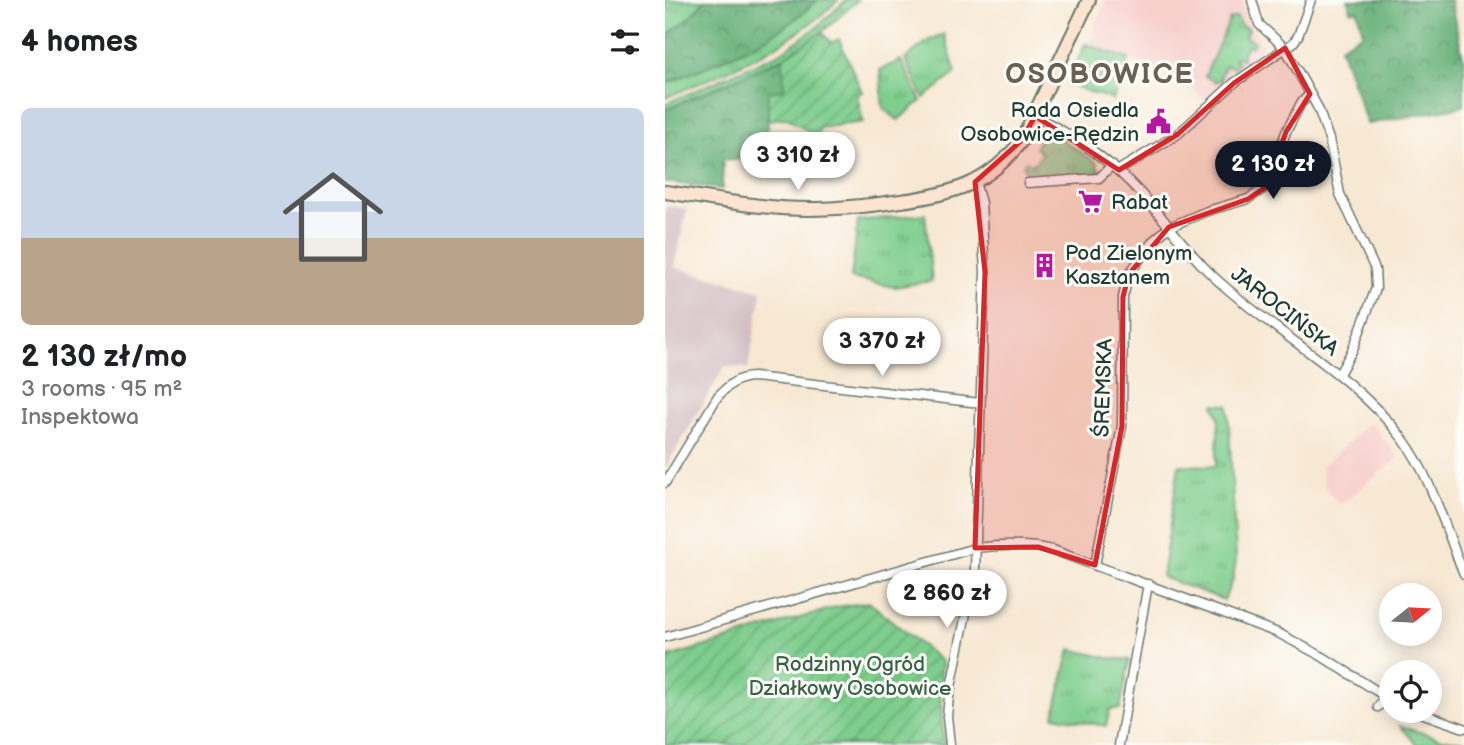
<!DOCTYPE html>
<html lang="en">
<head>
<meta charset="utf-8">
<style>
	:root { --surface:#fff; --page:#f6f6f6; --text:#202124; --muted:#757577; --line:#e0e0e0; --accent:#111827 }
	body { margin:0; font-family:"Balsamiq Sans",sans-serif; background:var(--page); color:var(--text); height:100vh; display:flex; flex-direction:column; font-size:26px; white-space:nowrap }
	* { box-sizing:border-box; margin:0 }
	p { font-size:23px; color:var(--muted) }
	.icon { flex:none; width:38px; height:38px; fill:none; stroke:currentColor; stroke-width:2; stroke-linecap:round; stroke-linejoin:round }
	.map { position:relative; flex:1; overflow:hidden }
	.details { display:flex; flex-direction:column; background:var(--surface); width:665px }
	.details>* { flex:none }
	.needle { width:46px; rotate:72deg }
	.buttons { position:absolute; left:714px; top:583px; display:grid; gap:14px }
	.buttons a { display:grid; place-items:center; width:63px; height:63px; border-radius:50%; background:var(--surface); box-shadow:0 4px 18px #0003; font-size:35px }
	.price { position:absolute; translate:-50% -60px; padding:0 16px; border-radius:24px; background:#fff; color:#222; font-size:23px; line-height:46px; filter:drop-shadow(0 2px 4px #0008) }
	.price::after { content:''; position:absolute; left:50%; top:42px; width:21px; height:16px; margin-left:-10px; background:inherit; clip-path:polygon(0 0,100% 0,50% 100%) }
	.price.current { background:var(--accent); color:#fff }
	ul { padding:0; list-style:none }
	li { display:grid; align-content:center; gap:14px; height:371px; padding:0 21px }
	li+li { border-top:2px solid var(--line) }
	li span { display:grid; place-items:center; height:217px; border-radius:10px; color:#555 }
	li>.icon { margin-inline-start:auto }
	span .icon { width:126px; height:126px; fill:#fffc; stroke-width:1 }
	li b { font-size:30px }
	h2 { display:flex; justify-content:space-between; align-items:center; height:84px; padding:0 21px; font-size:30px }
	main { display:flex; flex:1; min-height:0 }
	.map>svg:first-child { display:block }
	.built { fill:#f7d0cc }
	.industrial { fill:#d2bec3 }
	.grass { fill:url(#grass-tufts); stroke:#4f8661; stroke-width:2 }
	.forest { fill:url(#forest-crowns); stroke:#437756; stroke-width:2 }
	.garden { fill:url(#garden-furrows); stroke:#4f8661; stroke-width:2 }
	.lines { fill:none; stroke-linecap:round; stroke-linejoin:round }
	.street-casing { stroke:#6b796c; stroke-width:11 }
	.secondary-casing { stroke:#6b796c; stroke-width:16 }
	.street { stroke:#fff; stroke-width:8 }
	.secondary { stroke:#fde4d1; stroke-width:12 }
	.marked { fill:#d62828; fill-opacity:0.2; stroke:#d62828; stroke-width:5; stroke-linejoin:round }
	.labels { text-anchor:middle; stroke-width:6; stroke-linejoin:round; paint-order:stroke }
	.poi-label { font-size:21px; fill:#1f3d34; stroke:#fdfcf7; text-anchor:start }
	.street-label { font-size:21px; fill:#1f3d34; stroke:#fdfcf7 }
	.park-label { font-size:21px; fill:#37614a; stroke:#fdfcf7 }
	.district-label { font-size:28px; font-weight:bold; letter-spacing:2px; fill:#6a6054; stroke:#fdfcf7 }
</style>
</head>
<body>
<main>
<section class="details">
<h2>4 homes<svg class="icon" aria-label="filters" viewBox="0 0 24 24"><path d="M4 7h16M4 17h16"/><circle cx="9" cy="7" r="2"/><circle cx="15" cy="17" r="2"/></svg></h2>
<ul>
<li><span style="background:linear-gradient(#c9d6e8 60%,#b9a48a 0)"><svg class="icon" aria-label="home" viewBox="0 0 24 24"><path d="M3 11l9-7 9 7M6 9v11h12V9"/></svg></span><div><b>2 130 zł/mo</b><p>3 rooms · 95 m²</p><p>Inspektowa</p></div></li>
</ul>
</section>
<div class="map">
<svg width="799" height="745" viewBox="0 0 799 745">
	<defs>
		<pattern id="grass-tufts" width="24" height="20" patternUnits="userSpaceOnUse" patternTransform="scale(1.75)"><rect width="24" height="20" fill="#7fce8e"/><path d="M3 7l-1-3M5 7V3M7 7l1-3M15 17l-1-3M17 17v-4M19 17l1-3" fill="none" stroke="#67a875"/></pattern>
		<pattern id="forest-crowns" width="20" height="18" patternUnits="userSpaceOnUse" patternTransform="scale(1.75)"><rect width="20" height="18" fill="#67b179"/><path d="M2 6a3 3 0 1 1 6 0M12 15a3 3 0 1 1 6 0" fill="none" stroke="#549164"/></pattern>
		<pattern id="garden-furrows" width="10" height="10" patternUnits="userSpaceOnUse" patternTransform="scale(1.75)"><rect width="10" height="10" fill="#7fce8e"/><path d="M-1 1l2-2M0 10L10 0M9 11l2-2" fill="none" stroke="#67a875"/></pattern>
	</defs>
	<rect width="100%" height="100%" fill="#fdfcf7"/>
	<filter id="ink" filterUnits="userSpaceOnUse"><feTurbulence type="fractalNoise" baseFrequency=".0143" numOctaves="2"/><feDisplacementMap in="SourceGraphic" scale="14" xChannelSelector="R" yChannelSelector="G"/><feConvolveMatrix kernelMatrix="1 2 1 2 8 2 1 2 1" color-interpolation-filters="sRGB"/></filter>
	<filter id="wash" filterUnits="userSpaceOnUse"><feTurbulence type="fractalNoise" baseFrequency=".00686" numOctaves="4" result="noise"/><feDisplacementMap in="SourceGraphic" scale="28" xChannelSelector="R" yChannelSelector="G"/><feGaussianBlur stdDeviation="1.57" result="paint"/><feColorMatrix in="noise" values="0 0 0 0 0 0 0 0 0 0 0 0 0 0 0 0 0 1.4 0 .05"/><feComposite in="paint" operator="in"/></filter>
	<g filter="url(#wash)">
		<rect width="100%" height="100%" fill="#f7e8d3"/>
		<g class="built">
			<polygon points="441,0 578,0 583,22 598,48 551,92 542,104 520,78 420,44 422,41 425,42 429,33 427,31"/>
			<polygon points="705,423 734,457 675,505 660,487 656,467"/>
		</g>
		<polygon class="industrial" points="7,206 22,209 9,267 97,291 83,368 60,366 0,469 0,207"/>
		<g class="grass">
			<polygon points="0,0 40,0 22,20 0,37"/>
			<path d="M152,0H173C123,48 62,71 0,98V84C53,61 110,41 152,0Z"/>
			<polygon points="181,0 193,0 157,32 118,58 0,110 0,104 115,53 152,27"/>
			<polygon points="572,17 575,25 583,29 580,37 589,42 586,47 582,45 578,53 578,59 570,57 569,60 573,62 569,68 561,65 556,74 557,80 551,82 540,76 565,19"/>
			<polygon points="279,34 291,73 259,98 240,59 262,41"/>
			<polygon points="420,44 464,59 448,100 402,84"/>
			<polygon points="236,60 256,101 233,120 218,108 215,70"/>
			<polygon points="377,136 386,138 391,136 432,163 433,169 436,171 430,174 362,178 358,165 361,161 368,165 377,153 370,148"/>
			<polygon points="260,214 267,281 229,287 186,278 193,221"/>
			<polygon points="549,404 563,405 571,559 568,579 559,600 497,577 514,465 551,466 554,418"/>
			<polygon points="405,649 444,658 465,660 455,709 445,709 441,726 389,716"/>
			<polygon points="735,726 777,739 799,741 799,745 752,745"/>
		</g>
		<g class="forest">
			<path d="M40,0H152C110,42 53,61 0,84V46L2,44L0,37L22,20Z"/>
			<polygon points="683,0 785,0 799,61 799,106 702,124 675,47 698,33 692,10 686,11"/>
			<polygon points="118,58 120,91 103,92 103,160 58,159 57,189 0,182 0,110"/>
		</g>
		<g class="garden">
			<polygon points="157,32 166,43 174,39 197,92 192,95 198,122 155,128 152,137 122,118 103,120 103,92 119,90 118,58"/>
			<polygon points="204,602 277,662 275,691 279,745 0,745 0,658 172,607"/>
		</g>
	</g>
	<g filter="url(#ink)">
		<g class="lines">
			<defs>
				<g id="street">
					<polyline points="587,0 594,24 620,48 653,108 664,139 675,194 710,269 711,288 688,349 674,374"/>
					<path d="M370,116C412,137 448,162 479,197C503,223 523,253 549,277C610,334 686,372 738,439C766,476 781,531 799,574"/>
					<polyline points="454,170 513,134 569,83 628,43 633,36 646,0"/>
					<polyline points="363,183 434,178 447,165"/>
					<path d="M0,483L53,396C64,385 72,377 89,377L315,403"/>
					<polyline points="430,565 457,426 458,297 464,274 488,241 504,227 542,211 583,199 601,187 621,132 636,103 645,94"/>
					<path d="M0,637L310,548C337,545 362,544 388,550L613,633L658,657L726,700"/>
					<polyline points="713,707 720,697"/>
					<polyline points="747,710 799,728"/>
					<polyline points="285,745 282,716 284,697 310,569 320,272 316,203 310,182"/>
					<polyline points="454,745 483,584"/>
				</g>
				<path id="secondary" d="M0,192C32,196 64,203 96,206C143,212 189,208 236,201C288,194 324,184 357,140L424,0"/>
			</defs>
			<use href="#street" class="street-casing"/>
			<use href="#secondary" class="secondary-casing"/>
			<use href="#street" class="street"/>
			<use href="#secondary" class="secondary"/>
		</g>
	</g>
	<path class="marked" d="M620,48L645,94L621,132L601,187L583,199L504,227L464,274L458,297L457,426L430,565L373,547L310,548L320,272L310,182L357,140L370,116L454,170L513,134L569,83Z"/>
	<defs>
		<symbol id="civic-bare" viewBox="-9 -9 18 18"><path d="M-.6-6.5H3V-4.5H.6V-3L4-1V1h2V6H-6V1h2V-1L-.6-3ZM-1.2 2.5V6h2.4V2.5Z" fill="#b5179e" stroke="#fdfcf7" stroke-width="2.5" paint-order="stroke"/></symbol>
		<symbol id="supermarket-bare" viewBox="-9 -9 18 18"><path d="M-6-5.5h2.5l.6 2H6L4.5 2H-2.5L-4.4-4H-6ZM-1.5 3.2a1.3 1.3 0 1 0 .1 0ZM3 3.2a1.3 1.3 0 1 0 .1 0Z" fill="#b5179e" stroke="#fdfcf7" stroke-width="2.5" paint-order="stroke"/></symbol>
		<symbol id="building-bare" viewBox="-9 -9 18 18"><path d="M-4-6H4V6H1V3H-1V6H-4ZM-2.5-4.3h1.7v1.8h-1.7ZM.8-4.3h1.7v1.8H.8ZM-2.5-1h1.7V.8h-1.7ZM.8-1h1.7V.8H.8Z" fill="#b5179e" stroke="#fdfcf7" stroke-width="2.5" paint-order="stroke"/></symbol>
	</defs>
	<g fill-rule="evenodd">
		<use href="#civic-bare" x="476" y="104" width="35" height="35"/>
		<use href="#supermarket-bare" x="408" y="184" width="35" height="35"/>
		<use href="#building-bare" x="362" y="248" width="35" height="35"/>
	</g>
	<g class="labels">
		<g class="poi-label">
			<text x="474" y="117" text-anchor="end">Rada Osiedla<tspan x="474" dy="24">Osobowice-Rędzin</tspan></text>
			<text x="446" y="209">Rabat</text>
			<text x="400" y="260">Pod Zielonym<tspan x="400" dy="24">Kasztanem</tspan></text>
		</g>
		<g class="street-label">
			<text transform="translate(620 311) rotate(38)" y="7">JAROCIŃSKA</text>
			<text transform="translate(438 388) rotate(-88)" y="7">ŚREMSKA</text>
		</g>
		<g class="park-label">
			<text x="185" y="671">Rodzinny Ogród<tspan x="185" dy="24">Działkowy Osobowice</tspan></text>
		</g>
		<g class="district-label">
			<text x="435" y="83">OSOBOWICE</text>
		</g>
	</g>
</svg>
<div class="buttons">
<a><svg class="needle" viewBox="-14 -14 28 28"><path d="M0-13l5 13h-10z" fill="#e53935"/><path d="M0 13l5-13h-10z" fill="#757577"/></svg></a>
<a><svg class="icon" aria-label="locate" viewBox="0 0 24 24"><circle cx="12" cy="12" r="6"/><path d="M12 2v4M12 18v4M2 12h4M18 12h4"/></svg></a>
</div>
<b class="price" style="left:133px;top:192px">3 310 zł</b>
<b class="price current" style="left:608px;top:201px">2 130 zł</b>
<b class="price" style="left:217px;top:378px">3 370 zł</b>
<b class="price" style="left:282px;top:630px">2 860 zł</b>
</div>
</main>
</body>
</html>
